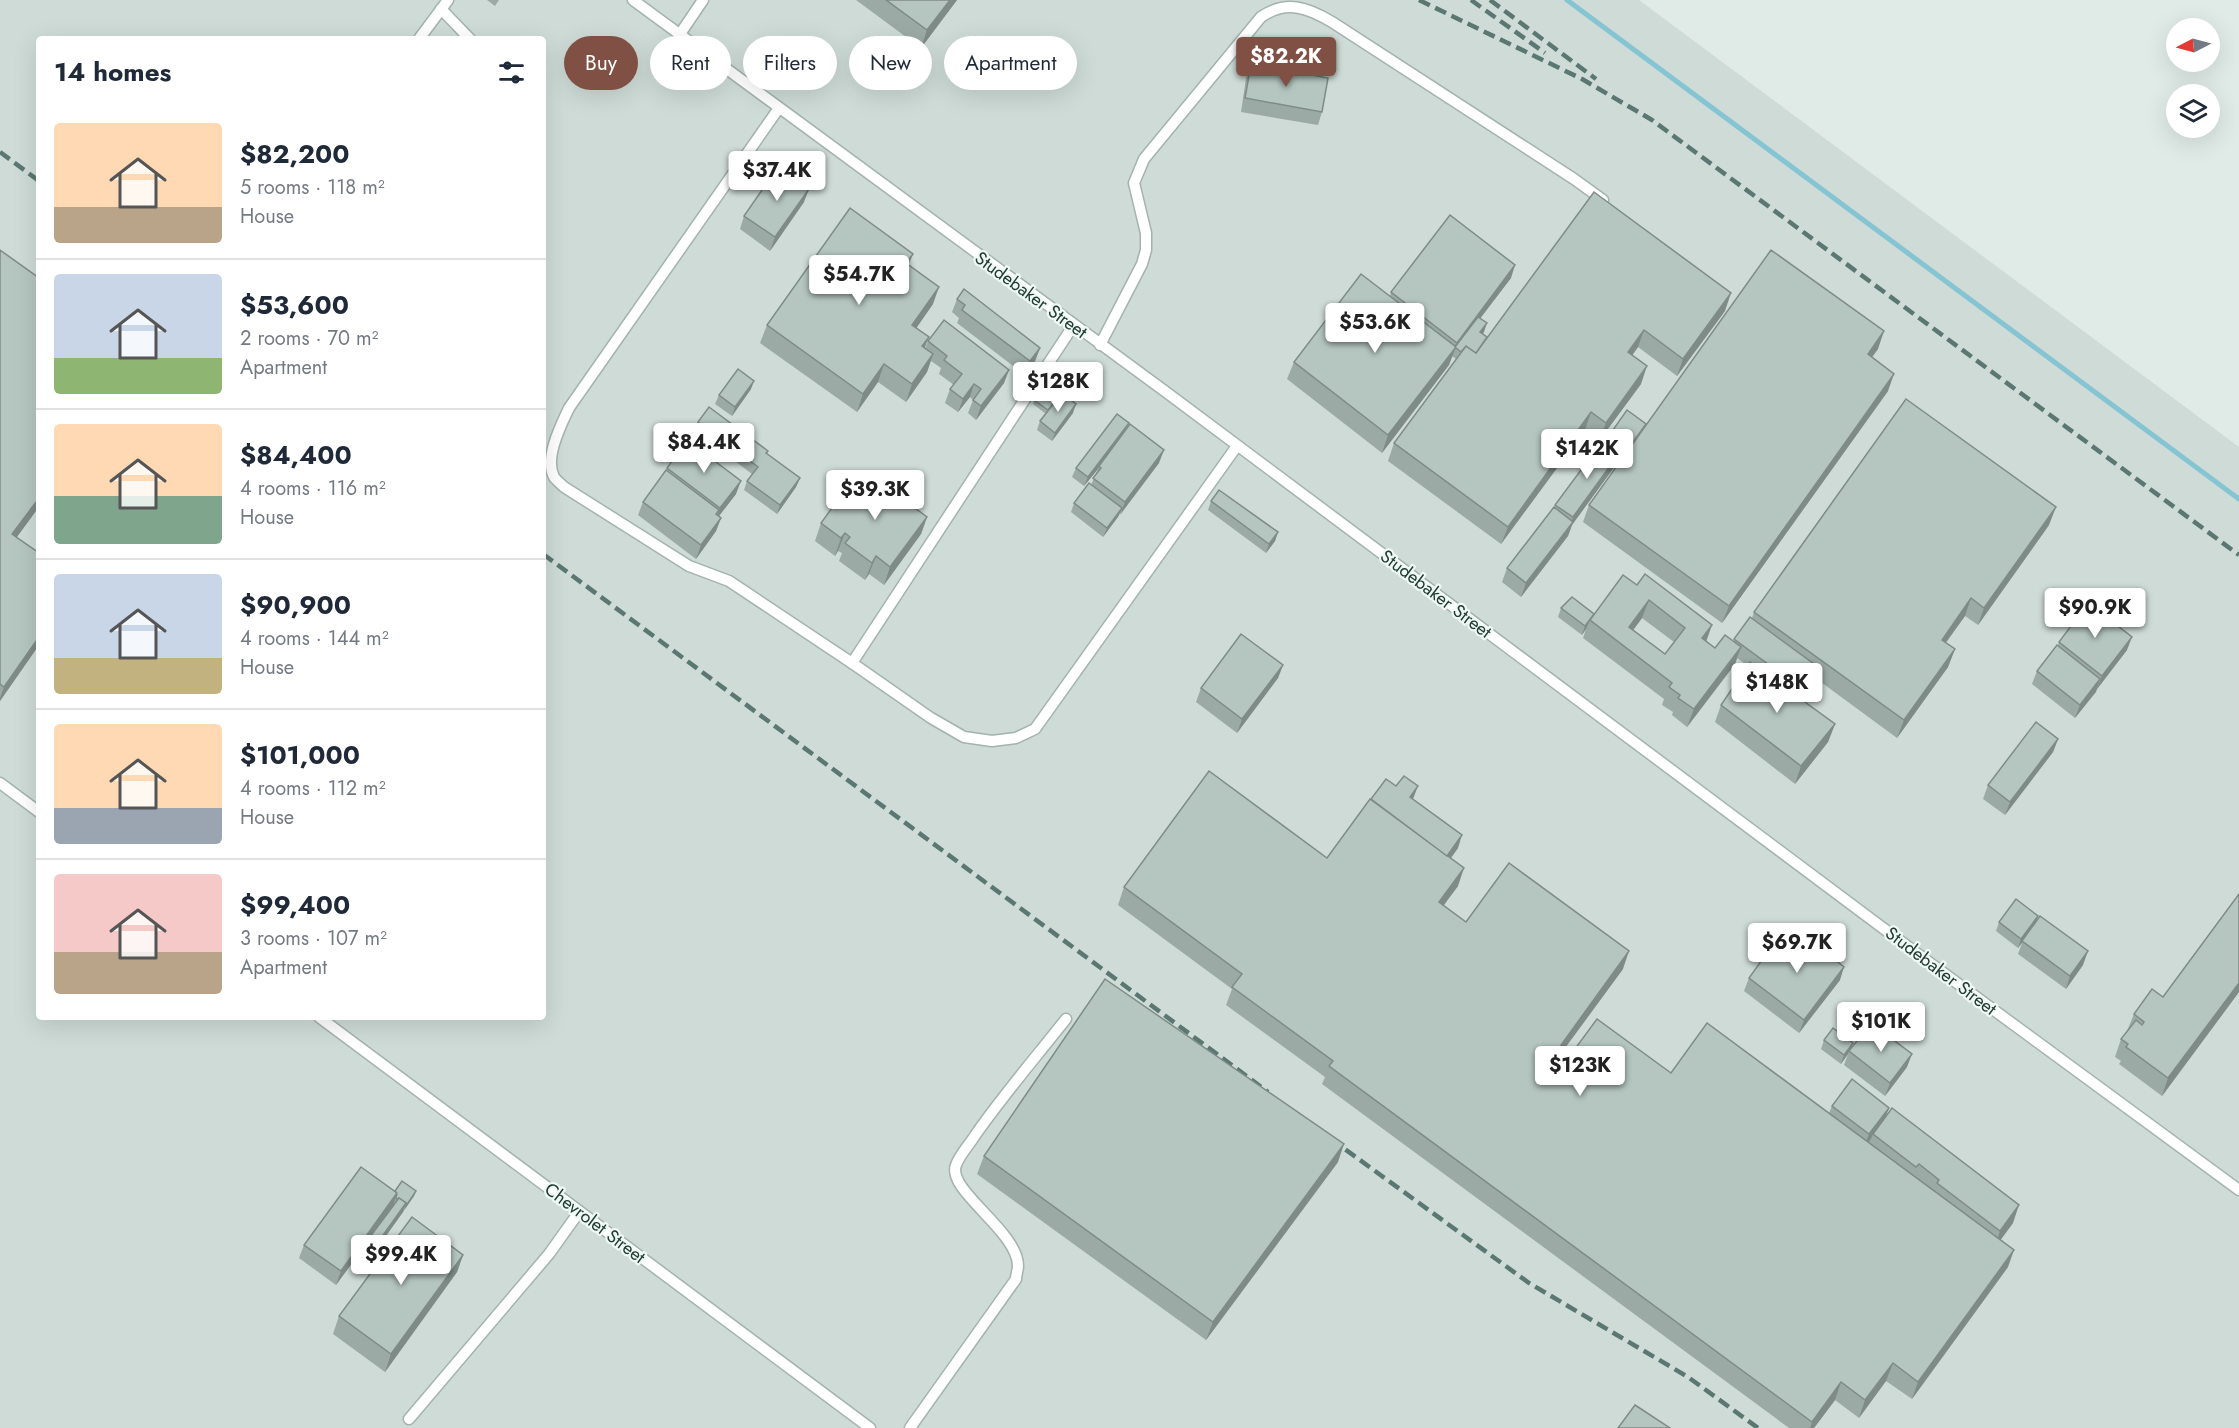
<!DOCTYPE html>
<html lang="en">
<head>
<meta charset="utf-8">
<style>
	:root { --surface:#fff; --page:#f2f2f3; --text:#1f2937; --muted:#747a83; --line:#e0e1e3; --accent:#805044 }
	body { margin:0; font-family:Jost,sans-serif; background:var(--page); color:var(--text); height:100vh; display:flex; flex-direction:column; font-size:22px; white-space:nowrap }
	* { box-sizing:border-box; margin:0 }
	p { font-size:20px; color:var(--muted) }
	.icon { flex:none; width:33px; height:33px; fill:none; stroke:currentColor; stroke-width:2; stroke-linecap:round; stroke-linejoin:round }
	.map { position:relative; flex:1; overflow:hidden }
	.sheet { position:absolute; left:36px; top:36px; width:510px; height:984px; display:flex; flex-direction:column; background:var(--surface); border-radius:6px; box-shadow:0 6px 24px #0002 }
	.sheet>* { flex:none }
	.guide { position:absolute; left:564px; top:36px; width:570px; height:54px; display:flex; gap:12px }
	.needle { width:39px; rotate:264deg }
	.controls { position:absolute; left:2166px; top:18px; display:grid; gap:12px }
	.controls a { display:grid; place-items:center; width:54px; height:54px; border-radius:50%; background:var(--surface); box-shadow:0 6px 24px #0002; font-size:30px }
	.price { position:absolute; translate:-50% -51px; padding:0 14px; border-radius:6px; background:#fff; color:#222; font-size:20px; line-height:39px; filter:drop-shadow(0 2px 3px #0008) }
	.price::after { content:''; position:absolute; left:50%; top:36px; width:18px; height:14px; margin-left:-9px; background:inherit; clip-path:polygon(0 0,100% 0,50% 100%) }
	.price.selected { background:var(--accent); color:#fff }
	ul { padding:0; list-style:none }
	li { display:flex; align-items:center; gap:18px; height:150px; padding:0 18px }
	li+li { border-top:2px solid var(--line) }
	li span { display:grid; place-items:center; flex:none; width:168px; height:120px; border-radius:6px; color:#555 }
	li>.icon { margin-inline-start:auto }
	span .icon { width:72px; height:72px; fill:#fffc; stroke-width:1 }
	li b { font-size:26px }
	h2 { display:flex; justify-content:space-between; align-items:center; height:72px; padding:0 18px; font-size:26px }
	.chip { padding:0 21px; border-radius:27px; background:var(--surface); box-shadow:0 6px 24px #0002; font-size:21px; line-height:54px }
	.chip.selected { background:var(--accent); color:#fff }
	.map>svg:first-child { display:block }
	.built { fill:#cedbd6; fill-rule:evenodd }
	.lines { fill:none; stroke-linecap:round; stroke-linejoin:round }
	.stream { stroke:#85c4d3; stroke-width:5 }
	.lane-casing { stroke:#a3b3ae; stroke-width:13 }
	.lane { stroke:#fff; stroke-width:10 }
	.rail { stroke:#5a7871; stroke-width:4.5; stroke-dasharray:12 6; stroke-linecap:butt }
	.wall { fill:#9caaa5; fill-rule:evenodd }
	.shaded-wall { fill:#7f8b86 }
	.building { fill:#b5c6c0; stroke:#7f8b86; stroke-width:1.5; fill-rule:evenodd }
	.labels { text-anchor:middle; stroke-width:4.5; stroke-linejoin:round; paint-order:stroke }
	.street-label { font-size:18px; fill:#203c35; stroke:#f0f8f4 }
</style>
</head>
<body>
<div class="map">
<svg width="2239" height="1428" viewBox="0 0 2239 1428">
	<rect width="100%" height="100%" fill="#e0ebe7"/>
	<path class="built" d="M0,0H1639L2239,447V1428H0ZM39,39H543V1017H39Z"/>
	<g class="lines">
		<polyline class="stream" points="1567,0 2239,499"/>
		<defs>
			<g id="lane">
				<polyline points="633,0 1166,392 1923,958 2239,1190"/>
				<polyline points="441,9 470,39"/>
				<polyline points="680,34 703,0"/>
				<polyline points="419,39 448,0"/>
				<path d="M779,108L569,408C561,425 544,458 554,477C556,480 561,484 564,487L689,566L729,581L852,663L931,718L964,737L992,741L1016,738L1035,729L1237,446"/>
				<path d="M1100,345L1142,264L1146,250V233L1134,183L1144,159L1261,17C1286,0 1307,7 1332,22L1574,179L1603,200"/>
				<polyline points="852,663 1073,326"/>
				<polyline points="0,783 39,812"/>
				<polyline points="319,1017 870,1428"/>
				<polyline points="409,1419 549,1254 579,1212"/>
				<path d="M910,1428L1016,1279C1016,1275 1018,1270 1018,1266C1018,1231 946,1190 956,1165C960,1154 970,1144 976,1134C1004,1094 1036,1057 1066,1019"/>
			</g>
		</defs>
		<use href="#lane" class="lane-casing"/>
		<use href="#lane" class="lane"/>
		<g class="rail">
			<polyline points="1419,0 1582,79 1652,120 2239,555"/>
			<polyline points="1471,0 1545,53"/>
			<polyline points="1490,0 1596,79"/>
			<polyline points="0,152 39,181"/>
			<polyline points="543,554 1268,1092"/>
			<polyline points="1331,1139 1529,1283 1688,1377 1758,1428"/>
		</g>
	</g>
	<g class="wall">
		<polygon points="487,0 499,0 495,6"/>
		<polygon points="856,0 957,0 921,48"/>
		<polygon points="1251,64 1322,112 1318,125 1241,112 1246,78"/>
		<polygon points="804,202 770,251 740,229 744,216"/>
		<polygon points="0,250 17,537 39,645 0,701"/>
		<polygon points="909,265 933,304 916,328 925,348 928,341 1009,370 1004,383 976,420 968,413 973,400 970,397 958,412 945,403 950,389 954,385 939,374 941,368 931,361 927,372 906,402 878,382 857,412 760,343 767,325"/>
		<polygon points="1511,278 1480,318 1484,332 1483,334 1487,337 1725,311 1677,376 1638,347 1632,355 1641,384 1599,441 1585,430 1501,544 1388,461 1394,443 1456,359 1452,356 1449,365 1382,453 1287,379 1294,362 1390,296 1391,292"/>
		<polygon points="957,299 1040,348 1035,361 1025,375 957,323 959,318 952,312"/>
		<polygon points="1878,349 1872,357 1888,391 1722,623 1583,522 1589,505 1616,468 1614,466 1572,525 1568,536 1521,597 1502,582 1507,568 1603,444 1645,427"/>
		<polygon points="751,389 732,416 715,404 719,395"/>
		<polygon points="1034,400 1073,413 1052,441 1037,430 1040,421 1046,414 1033,404"/>
		<polygon points="698,422 768,451 767,454 800,478 796,487 777,514 744,490 747,481 752,474 695,431"/>
		<polygon points="1127,429 1159,463 1119,515 1103,537 1071,512 1074,503 1091,485 1098,469 1084,486 1072,477 1076,468"/>
		<polygon points="667,468 736,494 719,516 721,518 716,531 696,559 638,515 643,502 666,471"/>
		<polygon points="850,498 927,517 921,534 884,585 869,574 865,580 839,561 842,553 838,551 835,556 815,541 821,523"/>
		<polygon points="1211,501 1278,532 1275,541 1266,553 1208,510"/>
		<path d="M2049,525L1978,625L1965,616L1946,643L1955,649L1948,667L1897,738L1814,677L1799,698L1835,724L1828,742L1795,784L1715,722L1721,705L1748,666L1737,658L1735,664L1687,727L1672,715L1673,712L1662,705L1664,699L1583,638L1586,629L1582,635L1558,617L1561,608L1594,614L1623,575L1715,648L1734,641V639L1752,618L1754,612ZM1642,618L1674,642L1665,654L1633,630Z"/>
		<polygon points="2059,642 2127,650 2075,718 2032,684 2037,671 2058,645"/>
		<polygon points="1283,665 1278,678 1237,733 1196,702 1201,688"/>
		<polygon points="2058,739 2053,752 2005,815 1983,799 1988,785"/>
		<polygon points="1371,799 1413,799 1458,848 1451,858 1458,886 1443,905 1466,922 1623,969 1565,1048 1572,1053 1671,1073 1829,1113 1832,1106 1889,1108 1886,1115 2013,1223 2000,1240 2008,1267 1912,1399 1886,1381 1859,1418 1835,1400 1814,1428 1789,1428 1322,1084 1325,1077 1226,1005 1232,989 1118,905 1124,887 1327,858"/>
		<polygon points="2239,894 2239,992 2162,1096 2119,1064 2121,1061 2115,1057 2121,1039 2127,1031 2134,1014 2163,997"/>
		<polygon points="2037,921 2083,965 2066,989 2018,954 2022,943 2018,948 1996,931 1999,922"/>
		<polygon points="1777,956 1840,980 1799,1033 1744,991 1749,978"/>
		<polygon points="1824,1040 1851,1049 1907,1067 1885,1096 1844,1065 1848,1054 1841,1064 1821,1049"/>
		<polygon points="984,1156 1338,1162 1206,1340 977,1174"/>
		<polygon points="395,1191 416,1191 414,1196 403,1212 363,1268 355,1262 358,1255 336,1285 299,1258 304,1245"/>
		<polygon points="463,1255 457,1272 385,1372 333,1334 339,1316"/>
	</g>
	<g class="shaded-wall">
		<polygon points="950,0 957,0 921,48 927,30"/>
		<polygon points="809,189 804,202 770,251 775,237"/>
		<polygon points="913,254 906,271 906,263"/>
		<polygon points="1515,265 1511,278 1457,349 1456,347 1449,365 1382,453 1388,435"/>
		<polygon points="939,287 933,304 906,343 912,325"/>
		<polygon points="1731,293 1725,311 1677,376 1683,359"/>
		<polygon points="1487,323 1484,332 1477,341 1480,332"/>
		<polygon points="1644,330 1638,347 1622,370 1628,352"/>
		<polygon points="1884,331 1878,349 1861,372 1868,354"/>
		<polygon points="929,337 922,354 922,346"/>
		<polygon points="1040,348 1035,361 1025,375 1030,361"/>
		<polygon points="933,354 927,372 906,402 912,384"/>
		<polygon points="884,364 878,382 857,412 863,394"/>
		<polygon points="1647,366 1641,384 1599,441 1606,423"/>
		<polygon points="1009,370 1004,383 976,420 981,406"/>
		<polygon points="1894,374 1888,391 1722,623 1729,606"/>
		<polygon points="754,381 751,389 732,416 735,407"/>
		<polygon points="974,384 970,397 958,412 963,399"/>
		<polygon points="1076,404 1073,413 1052,441 1055,433"/>
		<polygon points="1591,412 1585,430 1501,544 1508,527"/>
		<polygon points="1129,423 1125,432 1099,466 1098,469 1084,486 1088,477"/>
		<polygon points="1164,450 1159,463 1120,515 1125,502"/>
		<polygon points="1618,455 1613,469 1572,525 1568,536 1521,597 1526,583 1569,527 1573,517"/>
		<polygon points="800,478 796,487 777,514 780,505"/>
		<polygon points="741,481 736,494 715,521 720,508"/>
		<polygon points="39,498 39,507 6,552 12,534"/>
		<polygon points="2056,507 2049,525 1978,625 1984,608"/>
		<polygon points="1122,508 1118,517 1103,537 1107,528"/>
		<polygon points="927,517 921,534 884,585 890,567"/>
		<polygon points="721,518 716,531 696,559 701,545"/>
		<polygon points="1278,532 1275,541 1266,553 1269,544"/>
		<polygon points="845,533 838,551 835,556 841,538"/>
		<polygon points="876,556 869,574 865,580 872,563"/>
		<polygon points="1971,598 1965,616 1935,657 1942,640"/>
		<polygon points="1649,600 1642,618 1623,644 1629,627"/>
		<polygon points="1590,620 1586,629 1582,635 1585,626"/>
		<polygon points="1712,625 1706,642 1702,638"/>
		<polygon points="39,637 39,645 0,701 0,698 4,687"/>
		<polygon points="2132,637 2127,650 2097,689 2102,676"/>
		<polygon points="1741,647 1735,664 1687,727 1694,709"/>
		<polygon points="1955,649 1948,667 1897,738 1904,720"/>
		<polygon points="1283,665 1278,678 1237,733 1242,719"/>
		<polygon points="1818,667 1813,680 1797,702 1802,689"/>
		<polygon points="2100,679 2096,692 2075,718 2080,705"/>
		<polygon points="1835,724 1828,742 1795,784 1801,766"/>
		<polygon points="2058,739 2053,752 2005,815 2010,802"/>
		<polygon points="1418,786 1413,799 1410,797"/>
		<polygon points="1462,835 1458,848 1440,873 1445,859"/>
		<polygon points="1464,868 1458,886 1433,920 1439,902"/>
		<polygon points="2038,916 2035,925 2018,948 2021,939"/>
		<polygon points="1629,951 1623,969 1554,1063 1561,1045"/>
		<polygon points="2088,951 2083,965 2066,989 2070,976"/>
		<polygon points="1844,967 1840,980 1799,1033 1804,1020"/>
		<polygon points="2239,983 2239,992 2162,1096 2168,1078"/>
		<polygon points="1853,1043 1850,1052 1849,1051 1848,1054 1841,1064 1844,1055"/>
		<polygon points="1912,1054 1907,1067 1885,1096 1890,1083"/>
		<polygon points="1889,1108 1884,1121 1873,1134 1871,1139 1864,1147 1869,1134"/>
		<polygon points="1344,1144 1338,1162 1206,1340 1213,1322"/>
		<polygon points="416,1191 414,1196 404,1210 406,1206"/>
		<polygon points="397,1193 393,1207 336,1285 341,1271"/>
		<polygon points="406,1203 403,1212 363,1268 366,1259"/>
		<polygon points="2019,1205 2013,1223 1994,1249 2000,1231"/>
		<polygon points="2014,1250 2008,1267 1912,1399 1918,1382"/>
		<polygon points="463,1255 457,1272 385,1372 391,1354"/>
		<polygon points="1893,1363 1886,1381 1859,1418 1865,1400"/>
		<polygon points="1841,1382 1835,1400 1814,1428 1810,1428 1812,1422"/>
	</g>
	<g class="building">
		<polygon points="886,0 950,0 927,30"/>
		<polygon points="1251,64 1328,78 1322,112 1245,98"/>
		<polygon points="778,167 809,189 775,237 744,216"/>
		<polygon points="1594,192 1731,293 1683,359 1644,330 1628,352 1647,366 1606,423 1591,412 1508,527 1394,443 1466,346 1476,353"/>
		<polygon points="850,208 913,254 906,263 939,287 912,325 929,337 922,346 933,354 912,384 884,364 863,394 767,325"/>
		<polygon points="1450,215 1515,265 1457,343 1391,292"/>
		<polygon points="0,250 39,278 39,498 12,534 39,553 39,637 4,687 0,684"/>
		<polygon points="1771,250 1884,331 1868,354 1894,374 1729,606 1589,505"/>
		<polygon points="1361,274 1456,347 1388,435 1294,362"/>
		<polygon points="964,289 1040,348 1030,361 962,310 965,305 957,299"/>
		<polygon points="1478,317 1487,323 1480,332 1487,337 1476,353 1466,346 1461,352 1455,347"/>
		<polygon points="944,320 1009,370 981,406 973,400 981,389 974,384 963,399 950,389 962,374 944,360 947,356 928,341"/>
		<polygon points="738,369 754,381 735,407 719,395"/>
		<polygon points="1044,387 1058,398 1048,410 1034,400"/>
		<polygon points="1062,393 1076,404 1055,433 1040,421"/>
		<polygon points="1906,399 2056,507 1984,608 1971,598 1942,640 1955,649 1904,720 1754,612"/>
		<polygon points="709,407 768,451 766,453 800,478 780,505 747,481 758,467 698,422"/>
		<polygon points="1627,410 1646,424 1620,460 1617,457 1618,455 1603,444"/>
		<polygon points="1117,414 1129,423 1088,477 1076,468"/>
		<polygon points="1130,424 1164,450 1125,502 1093,478 1101,468 1099,466"/>
		<polygon points="687,440 741,481 720,508 667,468"/>
		<polygon points="1601,443 1618,455 1573,517 1555,505"/>
		<polygon points="666,470 719,510 716,514 721,518 701,545 643,502"/>
		<polygon points="870,475 927,517 890,567 876,556 872,563 845,543 850,537 845,533 841,538 821,523 843,493 850,498 862,481 864,483"/>
		<polygon points="1089,483 1122,508 1107,528 1074,503"/>
		<polygon points="1219,490 1278,532 1269,544 1211,501"/>
		<polygon points="1554,507 1573,522 1526,583 1507,568"/>
		<path d="M1645,574L1712,625L1702,638L1715,648L1725,635L1741,647L1694,709L1678,698L1680,695L1669,687L1672,683L1590,620L1623,575L1637,585ZM1649,600L1685,628L1665,654L1629,627Z"/>
		<polygon points="1572,597 1594,614 1585,626 1561,608"/>
		<polygon points="2088,603 2132,637 2102,676 2059,642"/>
		<polygon points="1750,617 1818,667 1802,689 1734,639"/>
		<polygon points="1241,634 1283,665 1242,719 1201,688"/>
		<polygon points="2057,645 2100,679 2080,705 2037,671"/>
		<polygon points="1750,662 1835,724 1801,766 1721,705"/>
		<polygon points="2036,722 2058,739 2010,802 1988,785"/>
		<polygon points="1209,771 1327,858 1370,799 1464,868 1439,902 1466,922 1509,863 1629,951 1561,1045 1572,1053 1597,1019 1671,1073 1707,1023 2014,1250 1918,1382 1893,1363 1865,1400 1841,1382 1812,1422 1329,1066 1333,1061 1232,987 1242,974 1124,887"/>
		<polygon points="1404,776 1418,786 1410,797 1462,835 1447,856 1371,799 1386,779 1396,786"/>
		<polygon points="2239,894 2239,983 2168,1078 2126,1047 2128,1044 2121,1039 2136,1020 2142,1025 2144,1022 2134,1014 2152,989 2163,997"/>
		<polygon points="2016,899 2038,916 2021,939 1999,922"/>
		<polygon points="2040,916 2088,951 2070,976 2022,941"/>
		<polygon points="1797,930 1844,967 1804,1020 1749,978 1769,950 1777,956"/>
		<polygon points="1105,979 1344,1144 1213,1322 984,1156"/>
		<polygon points="1871,1023 1912,1054 1890,1083 1849,1051"/>
		<polygon points="1833,1028 1853,1043 1844,1055 1824,1040"/>
		<polygon points="1852,1079 1889,1108 1869,1134 1832,1106"/>
		<polygon points="1892,1108 2019,1205 2000,1231 1937,1183 1939,1180 1919,1164 1916,1167 1873,1134"/>
		<polygon points="361,1167 397,1193 341,1271 304,1245"/>
		<polygon points="402,1181 416,1191 406,1206 406,1203 399,1198 397,1199 396,1198 397,1193 395,1191"/>
		<polygon points="399,1198 406,1203 366,1259 358,1253"/>
		<polygon points="412,1217 463,1255 391,1354 339,1316"/>
		<polygon points="1635,1405 1670,1428 1618,1428"/>
	</g>
	<g class="labels">
		<g class="street-label">
			<text transform="translate(1031 295) rotate(36)" y="6">Studebaker Street</text>
			<text transform="translate(1436 594) rotate(37)" y="6">Studebaker Street</text>
			<text transform="translate(1941 971) rotate(37)" y="6">Studebaker Street</text>
			<text transform="translate(595 1223) rotate(37)" y="6">Chevrolet Street</text>
		</g>
	</g>
</svg>
<div class="controls">
<a><svg class="needle" viewBox="-14 -14 28 28"><path d="M0-13l5 13h-10z" fill="#e53935"/><path d="M0 13l5-13h-10z" fill="#747a83"/></svg></a>
<a><svg class="icon" aria-label="layers" viewBox="0 0 24 24"><path d="M12 4l9 5-9 5-9-5zM3 14l9 5 9-5"/></svg></a>
</div>
<b class="price selected" style="left:1286px;top:88px">$82.2K</b>
<b class="price" style="left:777px;top:202px">$37.4K</b>
<b class="price" style="left:859px;top:306px">$54.7K</b>
<b class="price" style="left:1375px;top:354px">$53.6K</b>
<b class="price" style="left:1058px;top:413px">$128K</b>
<b class="price" style="left:704px;top:474px">$84.4K</b>
<b class="price" style="left:1587px;top:480px">$142K</b>
<b class="price" style="left:875px;top:521px">$39.3K</b>
<b class="price" style="left:2095px;top:639px">$90.9K</b>
<b class="price" style="left:1777px;top:714px">$148K</b>
<b class="price" style="left:1797px;top:974px">$69.7K</b>
<b class="price" style="left:1881px;top:1053px">$101K</b>
<b class="price" style="left:1580px;top:1097px">$123K</b>
<b class="price" style="left:401px;top:1286px">$99.4K</b>
<div class="guide">
<a class="chip selected">Buy</a>
<a class="chip">Rent</a>
<a class="chip">Filters</a>
<a class="chip">New</a>
<a class="chip">Apartment</a>
</div>
<section class="sheet">
<h2>14 homes<svg class="icon" aria-label="filters" viewBox="0 0 24 24"><path d="M4 7h16M4 17h16"/><circle cx="9" cy="7" r="2"/><circle cx="15" cy="17" r="2"/></svg></h2>
<ul>
<li><span style="background:linear-gradient(#ffd9b3 70%,#b9a48a 0)"><svg class="icon" aria-label="home" viewBox="0 0 24 24"><path d="M3 11l9-7 9 7M6 9v11h12V9"/></svg></span><div><b>$82,200</b><p>5 rooms · 118 m²</p><p>House</p></div></li>
<li><span style="background:linear-gradient(#c9d6e8 70%,#8fb573 0)"><svg class="icon" aria-label="home" viewBox="0 0 24 24"><path d="M3 11l9-7 9 7M6 9v11h12V9"/></svg></span><div><b>$53,600</b><p>2 rooms · 70 m²</p><p>Apartment</p></div></li>
<li><span style="background:linear-gradient(#ffd9b3 60%,#7fa58c 0)"><svg class="icon" aria-label="home" viewBox="0 0 24 24"><path d="M3 11l9-7 9 7M6 9v11h12V9"/></svg></span><div><b>$84,400</b><p>4 rooms · 116 m²</p><p>House</p></div></li>
<li><span style="background:linear-gradient(#c9d6e8 70%,#c2b280 0)"><svg class="icon" aria-label="home" viewBox="0 0 24 24"><path d="M3 11l9-7 9 7M6 9v11h12V9"/></svg></span><div><b>$90,900</b><p>4 rooms · 144 m²</p><p>House</p></div></li>
<li><span style="background:linear-gradient(#ffd9b3 70%,#9aa5b1 0)"><svg class="icon" aria-label="home" viewBox="0 0 24 24"><path d="M3 11l9-7 9 7M6 9v11h12V9"/></svg></span><div><b>$101,000</b><p>4 rooms · 112 m²</p><p>House</p></div></li>
<li><span style="background:linear-gradient(#f6c9c9 65%,#b9a48a 0)"><svg class="icon" aria-label="home" viewBox="0 0 24 24"><path d="M3 11l9-7 9 7M6 9v11h12V9"/></svg></span><div><b>$99,400</b><p>3 rooms · 107 m²</p><p>Apartment</p></div></li>
</ul>
</section>
</div>
</body>
</html>
